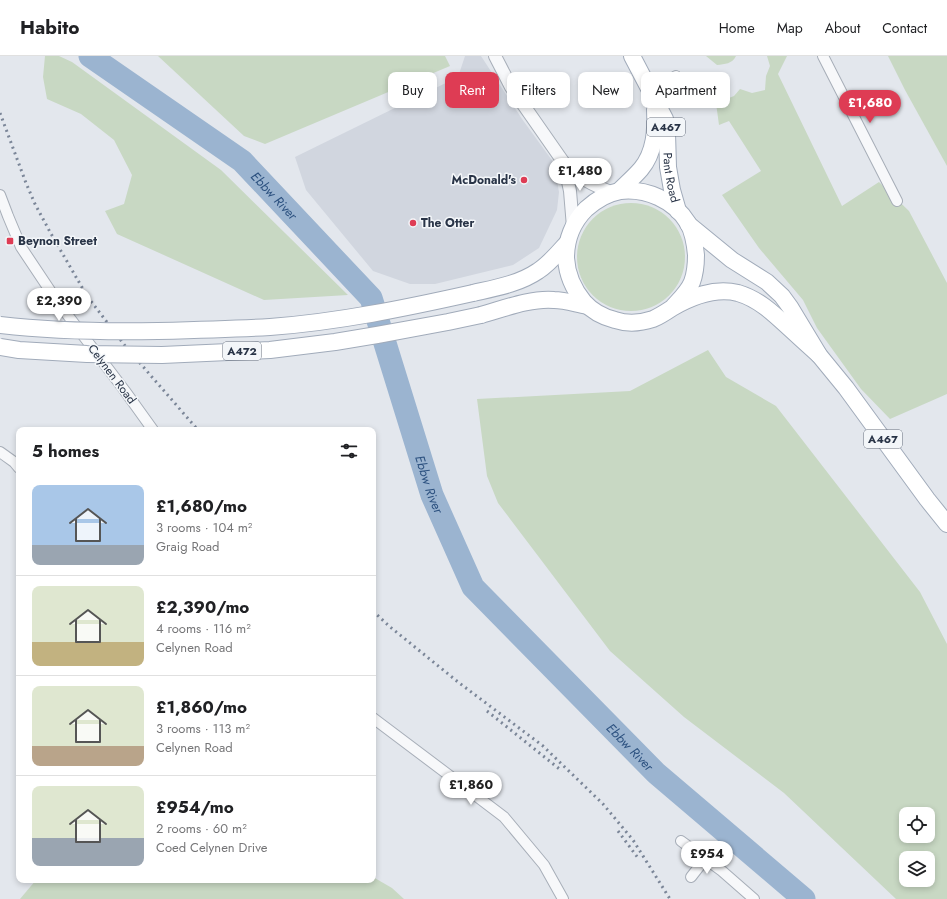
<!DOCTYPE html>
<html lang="en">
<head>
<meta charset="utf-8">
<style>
	:root { --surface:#fff; --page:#f6f6f6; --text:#202124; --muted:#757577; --line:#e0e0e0; --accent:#de3c54 }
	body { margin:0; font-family:Jost,sans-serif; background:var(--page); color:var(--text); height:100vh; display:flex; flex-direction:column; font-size:15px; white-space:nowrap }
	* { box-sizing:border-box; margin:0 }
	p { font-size:13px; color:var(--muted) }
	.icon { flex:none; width:22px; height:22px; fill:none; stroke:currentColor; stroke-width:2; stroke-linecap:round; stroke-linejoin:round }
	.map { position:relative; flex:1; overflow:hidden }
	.side { position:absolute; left:16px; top:371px; width:360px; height:456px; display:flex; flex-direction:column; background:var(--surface); border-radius:8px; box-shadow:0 2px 6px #0003 }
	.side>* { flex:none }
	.top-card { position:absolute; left:388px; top:16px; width:380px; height:36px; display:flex; gap:8px }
	.controls { position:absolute; left:899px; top:751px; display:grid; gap:8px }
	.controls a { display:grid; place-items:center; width:36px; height:36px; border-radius:8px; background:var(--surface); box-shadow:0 2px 6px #0003; font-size:20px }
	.price { position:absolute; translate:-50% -34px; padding:0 9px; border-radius:14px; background:#fff; color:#222; font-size:13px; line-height:26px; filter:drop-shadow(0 1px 2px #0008) }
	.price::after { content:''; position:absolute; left:50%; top:24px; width:12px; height:9px; margin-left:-6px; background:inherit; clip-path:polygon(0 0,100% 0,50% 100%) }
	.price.on { background:var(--accent); color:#fff }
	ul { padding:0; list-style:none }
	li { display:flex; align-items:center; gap:12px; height:100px; padding:0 16px }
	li+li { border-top:1px solid var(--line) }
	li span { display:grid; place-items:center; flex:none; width:112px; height:80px; border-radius:8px; color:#555 }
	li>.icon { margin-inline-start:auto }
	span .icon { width:48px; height:48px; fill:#fffc; stroke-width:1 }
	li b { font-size:17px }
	h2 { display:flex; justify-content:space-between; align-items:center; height:48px; padding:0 16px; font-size:17px }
	.chip { padding:0 14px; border-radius:8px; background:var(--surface); box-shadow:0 2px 6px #0003; font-size:14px; line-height:36px }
	.chip.on { background:var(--accent); color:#fff }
	header { display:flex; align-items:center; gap:24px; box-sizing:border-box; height:56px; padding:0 20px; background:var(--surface); border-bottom:1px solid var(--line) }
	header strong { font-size:19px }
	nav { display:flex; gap:22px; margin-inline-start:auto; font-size:14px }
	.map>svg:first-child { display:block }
	.built { fill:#d1d6df }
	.green { fill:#c8d8c3; fill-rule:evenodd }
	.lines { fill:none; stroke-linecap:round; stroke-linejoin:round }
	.river { stroke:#9bb4d0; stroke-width:23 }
	.minor-casing { stroke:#a7aeb8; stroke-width:12 }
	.tertiary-casing { stroke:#a7aeb8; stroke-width:14 }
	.primary-casing { stroke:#a1abba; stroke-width:18 }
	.minor { stroke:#f7f8fa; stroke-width:10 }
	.tertiary { stroke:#f7f8fa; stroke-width:12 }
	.primary { stroke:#fff; stroke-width:16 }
	.rail { stroke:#7b8698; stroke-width:3; stroke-dasharray:2 4; stroke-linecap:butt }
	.primary-bridge-casing { stroke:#a1abba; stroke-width:18; stroke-linecap:butt }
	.primary-bridge { stroke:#fff; stroke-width:16 }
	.poi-dot { fill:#de3c54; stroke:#f3f6f9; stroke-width:1.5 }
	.labels { text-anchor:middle; stroke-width:3; stroke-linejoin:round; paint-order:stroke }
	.shield { fill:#f3f6f9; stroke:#666e7c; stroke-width:1 }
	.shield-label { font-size:11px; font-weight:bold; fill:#293447 }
	.street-label { font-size:12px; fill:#293447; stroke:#f3f6f9 }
	.poi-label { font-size:12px; font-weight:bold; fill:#293447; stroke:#f3f6f9; text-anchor:start }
	.water-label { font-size:13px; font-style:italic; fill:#2d5280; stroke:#f3f6f9 }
</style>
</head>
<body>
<header>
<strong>Habito</strong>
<nav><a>Home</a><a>Map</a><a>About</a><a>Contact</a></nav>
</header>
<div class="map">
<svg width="947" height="843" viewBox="0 0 947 843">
	<rect width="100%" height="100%" fill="#e3e7ed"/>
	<polygon class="built" points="465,0 481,0 522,63 554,107 559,136 557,154 539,192 513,209 435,228 410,228 373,215 306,134 295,101 458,21"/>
	<g class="green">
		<polygon points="45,0 59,0 72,6 221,114 348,239 264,244 117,178 105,155 124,148 132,119 114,84 81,58 47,43 43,21"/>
		<polygon points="158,0 445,0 450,10 265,88 244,80"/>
		<path d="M706,0H736C732,8 725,8 717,9Z"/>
		<polygon points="767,0 787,0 778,18 842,150 879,126 909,155 947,227 947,338 890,363 861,333 817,272 803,244 759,192 722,139 761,115 729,65 719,69 716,47 734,40 740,33 752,37 765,34 766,20 770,10"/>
		<polygon points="888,0 947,0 947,110 905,34"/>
		<circle cx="631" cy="201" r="54"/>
		<path d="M708,294L726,321L776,350L920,536L947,588V843H896L784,737L684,661L610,595L498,447L487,420L477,343L630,335ZM906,758H928V780H906ZM906,802H928V824H906Z"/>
		<polygon points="373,821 392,832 404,843 20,843 36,824 373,824"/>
	</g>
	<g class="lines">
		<path class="river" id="s1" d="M90,0L242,105L371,242L432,439L473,531L656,717L804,843"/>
		<defs>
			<g id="minor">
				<polyline points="823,0 897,145"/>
				<polyline points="650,35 665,27 676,20"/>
				<polyline points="0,139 8,160 21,191 57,245 125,335 153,374"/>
				<polyline points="0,396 14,406 19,412"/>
				<polyline points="373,662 446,717 504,761 544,809 563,843"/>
				<polyline points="681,785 722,815 754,843"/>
				<polyline points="691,821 705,803"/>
			</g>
			<g id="tertiary">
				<path d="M495,0L511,31L564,107C580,123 593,129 613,137"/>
				<polyline points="564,107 570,135 573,171"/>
			</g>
			<g id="primary">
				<path id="s2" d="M632,0L665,63L667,77L668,111L672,134L678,155"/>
				<path d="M619,135C626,128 634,121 641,113C655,96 656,74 655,53"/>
				<polyline points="688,168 732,204 767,226 782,240 790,251 819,299 846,332 927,443 947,468"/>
				<path d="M473,237C495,232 519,228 538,215C549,208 558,197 567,187"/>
				<path d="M672,252C679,244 688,236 692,226C695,218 696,208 696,199C695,188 693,176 688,167C674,144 646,132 620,135C608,137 595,145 586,153C573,166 566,184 566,202C567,219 574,234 584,246C592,255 603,261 615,264C627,268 641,267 653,263C660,260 666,256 672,252C691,241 714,231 738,237C758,243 772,256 787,270C798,280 808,289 819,299"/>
				<path d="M481,259C503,253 530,242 554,244C565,244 576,248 587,250"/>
			</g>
		</defs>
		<use href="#minor" class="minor-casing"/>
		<use href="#tertiary" class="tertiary-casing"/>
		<use href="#primary" class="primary-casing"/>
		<use href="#minor" class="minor"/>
		<use href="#tertiary" class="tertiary"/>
		<use href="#primary" class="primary"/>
		<g class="rail">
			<polyline points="0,57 26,127 35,148 50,176 87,240 126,291 198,374"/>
			<polyline points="373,555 389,570 458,626 543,690 603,748 633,784 670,843"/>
			<polyline points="487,655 562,715"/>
			<polyline points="618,775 638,802"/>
		</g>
		<defs>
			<g id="primary-bridge">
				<path d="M0,269C52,275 105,276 158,275C195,274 232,273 270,271C338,266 406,252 473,237"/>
				<polyline points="0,291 19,294 87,298 162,299 270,294 335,286 377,279 448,266 481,259"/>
			</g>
		</defs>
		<use href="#primary-bridge" class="primary-bridge-casing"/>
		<use href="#primary-bridge" class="primary-bridge"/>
	</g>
	<g class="poi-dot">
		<circle cx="524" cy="124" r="4"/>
		<circle cx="413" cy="167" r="4"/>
		<rect x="6" y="181" width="8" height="8" rx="2"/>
	</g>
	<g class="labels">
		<g class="shield">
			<rect x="647" y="62" width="38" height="18" rx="3"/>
			<rect x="223" y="286" width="38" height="18" rx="3"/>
			<rect x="864" y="374" width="38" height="18" rx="3"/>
		</g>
		<g class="shield-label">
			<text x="666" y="75">A467</text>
			<text x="242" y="299">A472</text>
			<text x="883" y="387">A467</text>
		</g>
		<g class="street-label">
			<text dy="4" stroke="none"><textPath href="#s2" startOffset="130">Pant Road</textPath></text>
			<text transform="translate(112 318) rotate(53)" y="4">Celynen Road</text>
		</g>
		<g class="poi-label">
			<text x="516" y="128" text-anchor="end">McDonald's</text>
			<text x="421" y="171">The Otter</text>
			<text x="18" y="189">Beynon Street</text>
		</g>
		<g class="water-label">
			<text dy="5" stroke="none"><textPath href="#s1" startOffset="232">Ebbw River</textPath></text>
			<text dy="5" stroke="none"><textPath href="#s1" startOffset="568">Ebbw River</textPath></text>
			<text dy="5" stroke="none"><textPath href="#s1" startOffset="904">Ebbw River</textPath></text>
		</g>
	</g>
</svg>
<div class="controls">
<a><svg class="icon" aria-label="locate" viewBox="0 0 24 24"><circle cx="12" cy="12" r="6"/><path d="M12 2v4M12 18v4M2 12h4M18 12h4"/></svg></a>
<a><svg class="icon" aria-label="layers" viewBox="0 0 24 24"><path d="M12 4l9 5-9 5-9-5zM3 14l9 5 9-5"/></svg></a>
</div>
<b class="price on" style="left:870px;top:68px">£1,680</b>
<b class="price" style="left:580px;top:136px">£1,480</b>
<b class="price" style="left:59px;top:266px">£2,390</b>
<b class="price" style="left:471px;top:750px">£1,860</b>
<b class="price" style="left:707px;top:819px">£954</b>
<div class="top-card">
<a class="chip">Buy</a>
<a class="chip on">Rent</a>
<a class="chip">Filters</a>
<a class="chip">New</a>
<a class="chip">Apartment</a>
</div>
<section class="side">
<h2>5 homes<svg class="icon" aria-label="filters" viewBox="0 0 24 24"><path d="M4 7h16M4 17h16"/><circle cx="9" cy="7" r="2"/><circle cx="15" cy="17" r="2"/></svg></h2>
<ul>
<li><span style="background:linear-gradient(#a9c7e8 75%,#9aa5b1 0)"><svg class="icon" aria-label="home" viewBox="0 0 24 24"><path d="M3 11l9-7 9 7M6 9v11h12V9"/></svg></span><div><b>£1,680/mo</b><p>3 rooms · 104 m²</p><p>Graig Road</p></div></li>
<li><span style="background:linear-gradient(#dfe7d0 70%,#c2b280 0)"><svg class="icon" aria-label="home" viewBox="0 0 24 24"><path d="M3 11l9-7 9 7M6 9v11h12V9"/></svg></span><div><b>£2,390/mo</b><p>4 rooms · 116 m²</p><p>Celynen Road</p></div></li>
<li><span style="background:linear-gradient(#dfe7d0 75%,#b9a48a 0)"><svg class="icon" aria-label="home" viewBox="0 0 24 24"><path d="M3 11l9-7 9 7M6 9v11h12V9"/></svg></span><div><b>£1,860/mo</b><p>3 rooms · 113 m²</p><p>Celynen Road</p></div></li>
<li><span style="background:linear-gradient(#dfe7d0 65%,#9aa5b1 0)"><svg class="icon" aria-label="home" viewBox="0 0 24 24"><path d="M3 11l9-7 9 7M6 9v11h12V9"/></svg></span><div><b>£954/mo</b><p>2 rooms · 60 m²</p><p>Coed Celynen Drive</p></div></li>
</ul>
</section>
</div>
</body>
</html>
